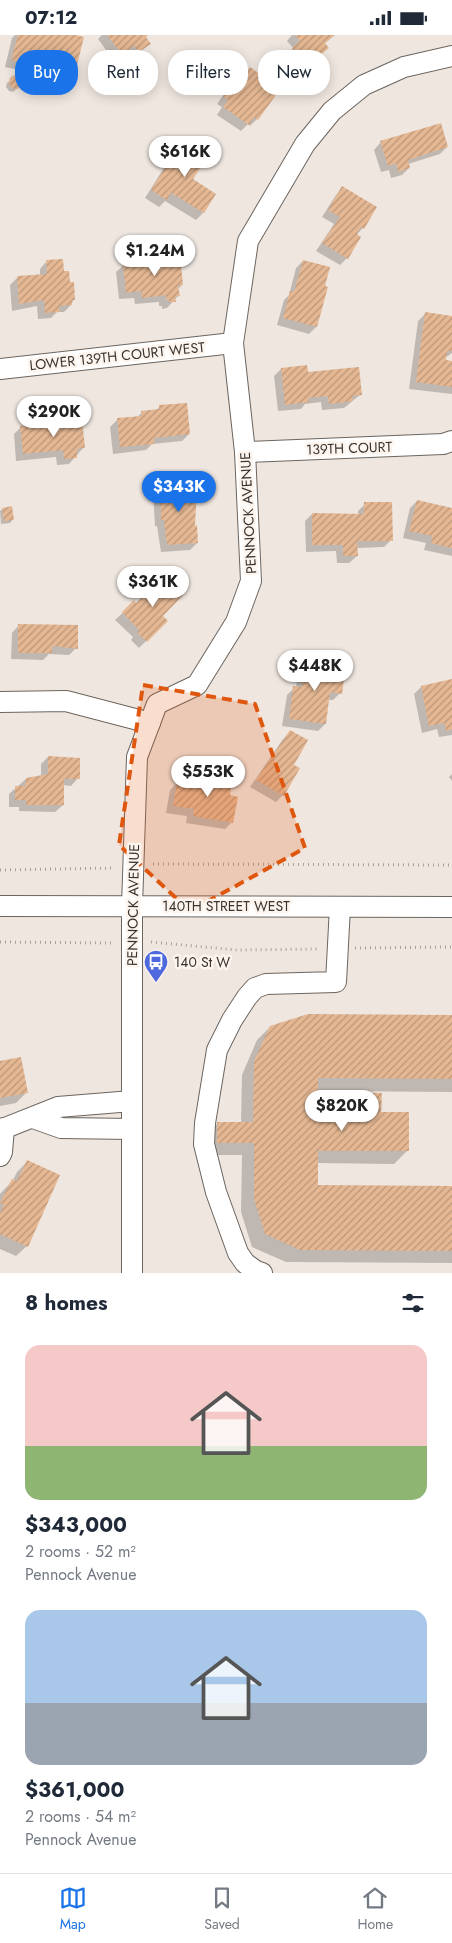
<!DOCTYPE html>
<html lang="en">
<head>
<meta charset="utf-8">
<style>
	:root { --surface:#fff; --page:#f2f2f3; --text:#1f2937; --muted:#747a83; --line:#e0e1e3; --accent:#1a73e8 }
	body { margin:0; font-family:Jost,sans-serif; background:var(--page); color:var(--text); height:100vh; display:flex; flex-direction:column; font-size:19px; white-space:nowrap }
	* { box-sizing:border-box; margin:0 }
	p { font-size:16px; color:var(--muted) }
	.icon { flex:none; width:28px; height:28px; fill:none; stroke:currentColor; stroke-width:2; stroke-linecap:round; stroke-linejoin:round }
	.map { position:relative; height:1238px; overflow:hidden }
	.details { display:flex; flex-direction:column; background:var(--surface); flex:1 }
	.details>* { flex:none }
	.guide { position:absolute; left:15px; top:15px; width:422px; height:45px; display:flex; gap:10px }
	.price { position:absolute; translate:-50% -42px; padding:0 11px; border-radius:18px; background:#fff; color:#222; font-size:16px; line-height:32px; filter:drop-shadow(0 1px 2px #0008) }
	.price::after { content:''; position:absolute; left:50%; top:30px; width:15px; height:11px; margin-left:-8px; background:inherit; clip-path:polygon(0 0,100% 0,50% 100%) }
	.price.on { background:var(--accent); color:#fff }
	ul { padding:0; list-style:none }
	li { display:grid; align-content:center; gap:10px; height:265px; padding:0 25px }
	li span { display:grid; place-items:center; height:155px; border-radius:15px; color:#555 }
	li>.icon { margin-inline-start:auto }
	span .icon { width:90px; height:90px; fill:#fffc; stroke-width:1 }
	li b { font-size:21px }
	h2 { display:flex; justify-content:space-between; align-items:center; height:60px; padding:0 25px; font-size:21px }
	.pill { padding:0 18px; border-radius:20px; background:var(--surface); box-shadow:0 2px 12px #0003; font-size:18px; line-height:45px }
	.pill.on { background:var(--accent); color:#fff }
	.status { display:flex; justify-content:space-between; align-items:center; height:35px; padding:0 25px; background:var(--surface); direction:ltr }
	.status svg { height:14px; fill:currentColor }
	.dock { display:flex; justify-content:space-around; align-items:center; height:70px; border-top:1px solid var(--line); background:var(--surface); font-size:14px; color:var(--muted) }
	.dock a { display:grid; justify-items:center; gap:2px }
	.dock .on { color:var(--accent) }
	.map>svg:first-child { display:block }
	.shadow { fill:#0003 }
	.building { fill:url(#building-hatch) }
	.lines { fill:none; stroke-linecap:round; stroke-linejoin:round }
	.minor-casing { stroke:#6c655f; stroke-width:22 }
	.path { stroke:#a8a19c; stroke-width:3; stroke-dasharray:1 4; stroke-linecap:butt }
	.minor { stroke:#fff; stroke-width:20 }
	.marked { fill:#df570e; fill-opacity:0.2; stroke:#df570e; stroke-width:4; stroke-dasharray:10 6; stroke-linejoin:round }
	.labels { text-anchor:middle; stroke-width:5; stroke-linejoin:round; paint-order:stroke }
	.street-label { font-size:14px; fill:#383432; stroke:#fdf4ed }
	.poi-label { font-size:14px; fill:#383432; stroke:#fdf4ed; text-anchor:start }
</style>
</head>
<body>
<div class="status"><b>07:12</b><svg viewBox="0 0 49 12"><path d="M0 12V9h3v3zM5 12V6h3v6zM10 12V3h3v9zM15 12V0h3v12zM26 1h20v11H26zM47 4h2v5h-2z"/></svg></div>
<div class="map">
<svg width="452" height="1238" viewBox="0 0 452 1238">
	<defs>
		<pattern id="building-hatch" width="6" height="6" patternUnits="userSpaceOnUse" patternTransform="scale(1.25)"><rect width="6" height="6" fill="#e5b893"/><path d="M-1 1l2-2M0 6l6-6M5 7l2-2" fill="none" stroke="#bb9679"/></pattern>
	</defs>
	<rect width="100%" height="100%" fill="#efe6df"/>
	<g class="shadow">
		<polygon points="15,0 72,0 74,37 66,45 5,32 12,3"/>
		<polygon points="102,0 147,0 144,2 149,9 132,23 127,17 114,26 98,4"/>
		<polygon points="292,0 335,0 324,9 320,20 299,37 286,21 293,13 287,6"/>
		<polygon points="250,34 259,40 266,34 257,84 250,91 248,89 241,96 217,80 222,72 217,69 226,56 224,54 230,45 237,38 242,41"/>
		<polygon points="15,42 20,43 22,46 21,50 13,57 9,56 6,52 7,48"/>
		<polygon points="184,105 194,118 191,145 214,159 203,178 196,185 165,166 159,172 145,163 177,112"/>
		<polygon points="381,107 447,112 440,119 408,129 409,133 402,140 391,143 389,135 381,137 374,115"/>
		<polygon points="343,153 363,193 356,200 347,223 340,230 316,216 334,189 322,182 336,160"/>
		<polygon points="150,221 175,231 182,250 178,254 178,261 167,273 162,274 162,271 159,271 159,267 135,269 134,263 119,264 116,237 124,230 143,228"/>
		<polygon points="47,226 69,248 74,264 71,270 64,277 57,277 51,283 38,284 37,271 12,276 10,250 17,243 40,241 40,234"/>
		<polygon points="303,226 316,292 309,299 277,290 284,265 289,260 296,233"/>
		<polygon points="425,279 452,282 452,318 445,323 445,326 452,327 452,359 409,354 418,286"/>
		<polygon points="281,334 307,339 361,359 344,373 322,375 321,367 305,369 301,374 278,376 274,341"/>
		<polygon points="160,372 189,399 182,406 152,409 146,415 113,419 110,392 117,385 137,383 142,377 155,376"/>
		<polygon points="60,388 84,412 69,429 57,430 56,422 16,426 14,399 21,392 56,392"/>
		<polygon points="160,450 197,508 190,515 161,517 157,491 155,491 153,457"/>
		<polygon points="417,466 452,477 452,521 424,515 426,508 403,503 410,473"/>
		<polygon points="365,469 391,505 384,512 356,513 357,521 349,528 337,528 336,516 306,517 305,486 312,479 358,480 358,476"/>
		<polygon points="2,474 13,484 10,488 1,489 0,476"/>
		<polygon points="134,567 161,581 166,586 139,613 131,605 133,602 115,585"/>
		<polygon points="19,590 76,613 69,620 49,619 43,625 11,624 12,598"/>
		<polygon points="306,625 330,643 340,658 333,665 328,665 325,689 318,696 282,691 287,660 294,653 296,653 299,632"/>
		<polygon points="452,646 452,700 439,702 437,694 422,698 414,659 421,652"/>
		<polygon points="290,697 292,730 283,760 276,767 250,752 283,704"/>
		<polygon points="48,722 78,743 71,751 63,750 63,770 55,777 19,776 19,772 9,772 9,759 26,744 41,742 41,729"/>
		<polygon points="206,736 222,747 228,762 232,787 225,794 186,788 187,781 166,778 170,755 177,748 198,751 199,743"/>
		<polygon points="452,739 452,746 449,742"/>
		<polygon points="452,981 452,1057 316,1056 316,1059 380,1078 407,1116 394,1129 317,1128 316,1151 452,1152 452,1228 286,1227 252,1212 241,1177 242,1120 205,1120 205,1101 218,1088 241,1088 242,1040 257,1005 270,992"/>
		<polygon points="0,1027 26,1058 16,1068 0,1071"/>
		<polygon points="27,1127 27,1211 16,1221 0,1214 0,1159 13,1145 17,1137"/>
	</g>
	<g class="building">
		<polygon points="18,0 76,0 84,2 75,38 11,25"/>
		<polygon points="107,0 148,0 146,2 151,9 139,17 134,11 122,20"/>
		<polygon points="295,0 335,0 325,8 329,13 307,31 292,13 300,6"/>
		<polygon points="250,32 261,40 266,32 286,46 258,85 254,82 249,90 223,72 228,65 223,62 233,48 230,47 237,36 243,41"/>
		<circle cx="16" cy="47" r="7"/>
		<polygon points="441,88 448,112 408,125 410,133 398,137 396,128 388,131 380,106"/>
		<polygon points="184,103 199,113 196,118 206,124 193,144 216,159 204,178 171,158 167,165 151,155"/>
		<polygon points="342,151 377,172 364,194 361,192 357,199 361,202 348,224 322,208 340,182 328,175"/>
		<polygon points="174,217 176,230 181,229 183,250 178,251 180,261 175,262 176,267 169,267 169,265 166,265 166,260 142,263 141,256 126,258 123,229 150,226 149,220"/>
		<polygon points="63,224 64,236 69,236 70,247 74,247 75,265 72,265 72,270 59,271 60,277 45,278 44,265 19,269 17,241 47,239 46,225"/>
		<polygon points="303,225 330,232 325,251 328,252 317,292 283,283 290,256 294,257"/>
		<polygon points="425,277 452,281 452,316 447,316 446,325 452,326 452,352 416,347"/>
		<polygon points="307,330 308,337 359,332 362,360 352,361 353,366 329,369 328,361 308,363 309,367 285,370 281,333"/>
		<polygon points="187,368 190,399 154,403 154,409 120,412 117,383 142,381 141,376 159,374 159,370"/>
		<polygon points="82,384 85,413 77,414 77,423 64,424 63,415 23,419 20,391 41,389 42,392 60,390 60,387"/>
		<polygon points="195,447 196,471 195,491 197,490 198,508 167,510 164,485 161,485 160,449"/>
		<polygon points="417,465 452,473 452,513 431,508 432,501 409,496"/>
		<polygon points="364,467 392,467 393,506 357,506 358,521 343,521 343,510 312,510 312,478 364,479"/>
		<polygon points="12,471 14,485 4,486 2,473"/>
		<polygon points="164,541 183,560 163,581 168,586 147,607 137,597 139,595 122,577 134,565 136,568"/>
		<polygon points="18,589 78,590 78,614 52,611 52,618 18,618"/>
		<polygon points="306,623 333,627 331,642 344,644 342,659 330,657 326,689 289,684 293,651 302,652"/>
		<polygon points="452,644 452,694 446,696 444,688 429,691 421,651"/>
		<polygon points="290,695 308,705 294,730 300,733 284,761 256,745"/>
		<polygon points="48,721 80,723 80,744 64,744 64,770 26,770 26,765 15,765 15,751 25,751 26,743 48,739"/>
		<polygon points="206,734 225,737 223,746 232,747 230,760 238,762 233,788 193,781 194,774 173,771 177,747 203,751"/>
		<polygon points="308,979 452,980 452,1044 318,1043 318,1057 382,1058 381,1077 409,1077 409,1116 318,1116 318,1150 452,1151 452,1216 300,1215 265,1199 254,1164 254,1108 217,1108 217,1087 253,1087 254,1026 270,991"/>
		<polygon points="21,1022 28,1058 0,1063 0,1026"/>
		<polygon points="27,1125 60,1140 28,1212 0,1199 0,1178 4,1170 0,1168 12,1144 17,1146"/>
	</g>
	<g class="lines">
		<defs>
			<g id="minor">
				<polyline points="0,334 233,308"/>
				<polyline points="245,417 443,409 452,406"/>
				<polyline points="0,667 66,666 150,688"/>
				<polyline points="0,871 452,872"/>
				<polyline points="33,1083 61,1093 132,1094"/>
				<polyline points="0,1095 58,1072 132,1066"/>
				<polyline points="0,1121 2,1117 4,1093"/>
				<polyline points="132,1238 132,871 137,722 157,669 197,650 236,587 251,546 245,417 233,308 248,206 305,109 332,76 364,50 404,32 452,21"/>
				<polyline points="262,1238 256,1236 245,1228 238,1218 216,1157 204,1109 205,1088 217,1015 232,985 247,962 255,953 266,949 336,947 340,872"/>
			</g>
		</defs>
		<use href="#minor" class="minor-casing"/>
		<g class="path">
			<polyline points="153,829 452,830"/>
			<polyline points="0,835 114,833"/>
			<polyline points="0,907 114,908"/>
			<polyline points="151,907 237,915 319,914"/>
			<polyline points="355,913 452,912"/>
		</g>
		<use href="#minor" class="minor"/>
	</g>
	<path class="marked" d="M143,650L255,669L305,813L190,876L119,810Z"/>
	<defs>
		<symbol id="bus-pin" viewBox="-11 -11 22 30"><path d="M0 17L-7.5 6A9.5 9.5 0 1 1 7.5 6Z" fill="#4d69dd" stroke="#fdf4ed"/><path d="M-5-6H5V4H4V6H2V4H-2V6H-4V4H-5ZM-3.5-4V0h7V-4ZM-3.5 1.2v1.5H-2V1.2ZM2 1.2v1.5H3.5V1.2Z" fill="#fff"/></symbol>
	</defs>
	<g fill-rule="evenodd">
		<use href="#bus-pin" x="142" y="913" width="28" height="38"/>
	</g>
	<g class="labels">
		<g class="street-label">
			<text transform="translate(117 321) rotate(-6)" y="5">LOWER 139TH COURT WEST</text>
			<text transform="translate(349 413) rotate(-2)" y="5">139TH COURT</text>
			<text transform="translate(248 478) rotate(-93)" y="5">PENNOCK AVENUE</text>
			<text transform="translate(133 870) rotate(-89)" y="5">PENNOCK AVENUE</text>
			<text x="226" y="876">140TH STREET WEST</text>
		</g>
		<g class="poi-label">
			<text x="174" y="932">140 St W</text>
		</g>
	</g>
</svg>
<b class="price" style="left:185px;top:143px">$616K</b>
<b class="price" style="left:155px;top:242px">$1.24M</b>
<b class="price" style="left:54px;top:403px">$290K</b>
<b class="price on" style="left:179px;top:478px">$343K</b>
<b class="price" style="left:153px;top:573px">$361K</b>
<b class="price" style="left:315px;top:657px">$448K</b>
<b class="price" style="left:208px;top:763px">$553K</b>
<b class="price" style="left:342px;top:1097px">$820K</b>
<div class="guide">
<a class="pill on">Buy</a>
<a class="pill">Rent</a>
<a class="pill">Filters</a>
<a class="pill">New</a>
</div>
</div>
<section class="details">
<h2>8 homes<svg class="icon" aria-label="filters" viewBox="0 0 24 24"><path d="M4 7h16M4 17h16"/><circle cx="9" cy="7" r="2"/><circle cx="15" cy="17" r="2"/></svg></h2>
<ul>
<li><span style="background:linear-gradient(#f6c9c9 65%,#8fb573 0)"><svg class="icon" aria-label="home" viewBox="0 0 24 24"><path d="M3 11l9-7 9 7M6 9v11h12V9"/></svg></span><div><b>$343,000</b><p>2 rooms · 52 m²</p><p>Pennock Avenue</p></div></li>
<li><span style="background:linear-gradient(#a9c7e8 60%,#9aa5b1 0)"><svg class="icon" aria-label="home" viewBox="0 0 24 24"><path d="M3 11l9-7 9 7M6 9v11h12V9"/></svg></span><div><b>$361,000</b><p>2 rooms · 54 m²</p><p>Pennock Avenue</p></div></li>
</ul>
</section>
<nav class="dock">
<a class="on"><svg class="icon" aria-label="map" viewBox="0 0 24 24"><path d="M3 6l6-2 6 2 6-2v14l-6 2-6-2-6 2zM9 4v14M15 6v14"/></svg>Map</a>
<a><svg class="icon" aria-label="saved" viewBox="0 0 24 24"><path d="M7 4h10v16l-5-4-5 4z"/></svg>Saved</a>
<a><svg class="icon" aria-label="home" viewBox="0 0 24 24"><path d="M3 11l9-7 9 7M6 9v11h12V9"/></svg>Home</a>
</nav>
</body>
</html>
